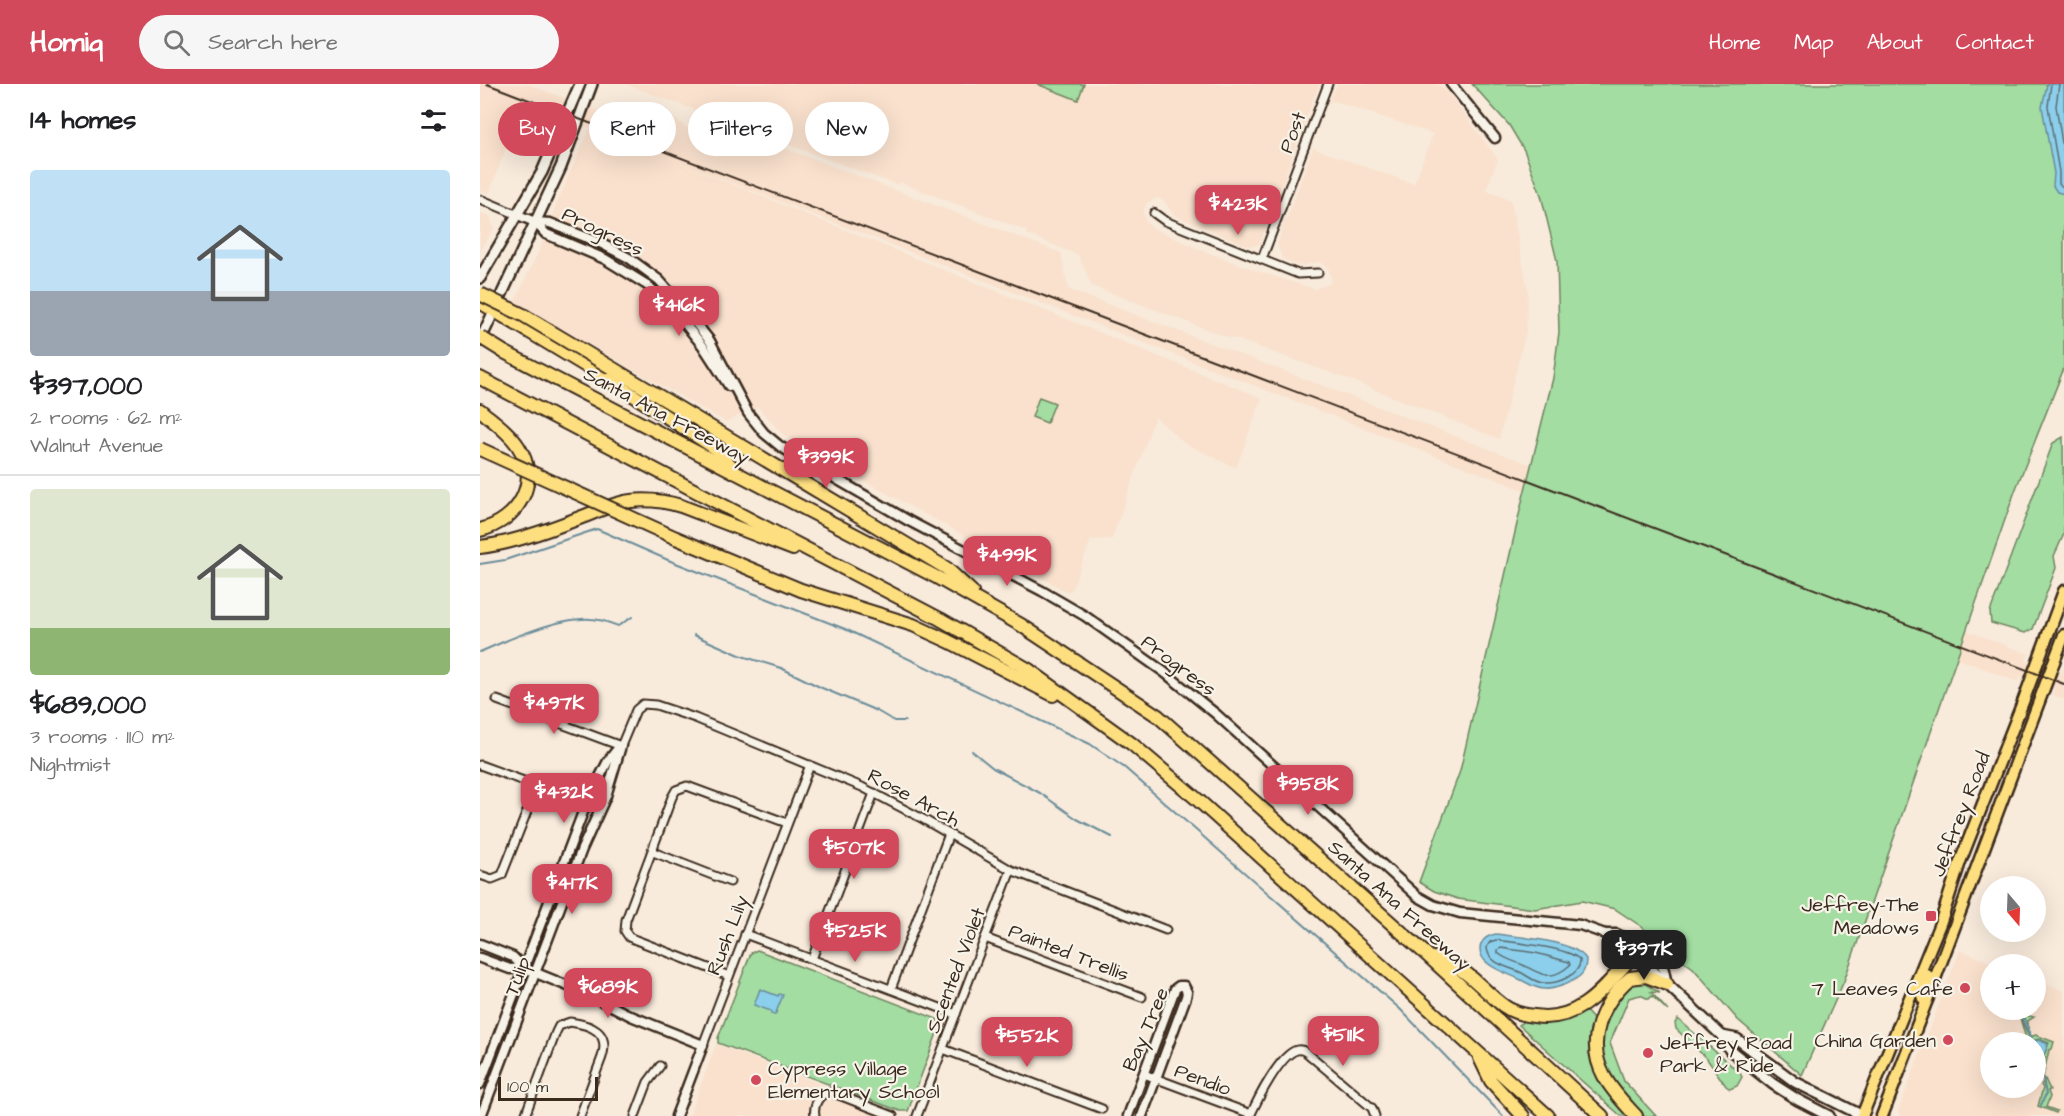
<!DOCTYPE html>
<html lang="en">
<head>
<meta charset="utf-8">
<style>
	:root { --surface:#fff; --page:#f6f6f6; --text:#202124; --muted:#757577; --line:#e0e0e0; --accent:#d1495b }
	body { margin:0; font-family:"Architects Daughter",sans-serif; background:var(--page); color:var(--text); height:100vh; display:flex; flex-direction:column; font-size:22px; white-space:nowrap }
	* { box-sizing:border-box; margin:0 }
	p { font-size:20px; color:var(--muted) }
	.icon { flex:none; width:33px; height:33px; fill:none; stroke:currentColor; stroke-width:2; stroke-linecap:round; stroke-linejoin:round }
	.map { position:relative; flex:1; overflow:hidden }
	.side { display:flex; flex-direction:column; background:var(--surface); width:480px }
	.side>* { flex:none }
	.guide { position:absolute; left:18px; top:18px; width:570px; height:54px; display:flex; gap:12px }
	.needle { width:39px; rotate:161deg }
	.tools { position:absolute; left:1500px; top:792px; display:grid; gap:12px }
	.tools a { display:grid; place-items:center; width:66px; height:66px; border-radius:50%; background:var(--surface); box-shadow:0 6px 24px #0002; font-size:30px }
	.scale { position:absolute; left:18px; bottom:15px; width:100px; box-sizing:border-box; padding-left:6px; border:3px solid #3b2a1e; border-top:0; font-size:16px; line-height:21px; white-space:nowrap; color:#3b2a1e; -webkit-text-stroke:4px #f7f3e8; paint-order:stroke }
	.price { position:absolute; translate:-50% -51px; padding:0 14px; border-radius:12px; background:var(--accent); color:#fff; font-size:20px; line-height:39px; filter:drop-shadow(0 2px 3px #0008) }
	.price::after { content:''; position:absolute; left:50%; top:36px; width:18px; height:14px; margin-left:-9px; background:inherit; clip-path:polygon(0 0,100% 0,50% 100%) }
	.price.on { background:#222; color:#fff }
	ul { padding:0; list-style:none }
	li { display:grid; align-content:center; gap:12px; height:318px; padding:0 30px }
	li+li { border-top:2px solid var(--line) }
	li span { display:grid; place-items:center; height:186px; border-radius:6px; color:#555 }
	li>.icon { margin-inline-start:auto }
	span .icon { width:108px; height:108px; fill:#fffc; stroke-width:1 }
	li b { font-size:26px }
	h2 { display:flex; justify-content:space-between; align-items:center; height:72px; padding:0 30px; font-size:26px }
	.chip { padding:0 21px; border-radius:27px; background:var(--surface); box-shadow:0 6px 24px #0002; font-size:21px; line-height:54px }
	.chip.on { background:var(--accent); color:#fff }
	header { display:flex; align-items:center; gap:36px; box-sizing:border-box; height:84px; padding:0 30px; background:var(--accent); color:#fff }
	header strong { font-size:28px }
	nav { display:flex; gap:33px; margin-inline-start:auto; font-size:21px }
	.search { width:420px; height:54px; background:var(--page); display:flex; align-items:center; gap:15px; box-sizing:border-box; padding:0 21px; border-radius:33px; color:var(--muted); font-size:22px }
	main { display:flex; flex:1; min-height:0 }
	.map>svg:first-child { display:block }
	.built { fill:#f9e1cd; fill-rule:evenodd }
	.green { fill:#a3dda2; stroke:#6f8460; stroke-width:1.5 }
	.water { fill:#8bcfec; stroke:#6b8d9a; stroke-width:1.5 }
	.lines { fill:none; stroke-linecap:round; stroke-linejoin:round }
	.shore { stroke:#5b6c70; stroke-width:1.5 }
	.stream { stroke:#6b8d9a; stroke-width:2 }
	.minor-casing { stroke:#3b2a1e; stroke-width:11 }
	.tertiary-casing { stroke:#3b2a1e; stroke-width:13 }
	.secondary-casing { stroke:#3b2a1e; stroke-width:14 }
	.primary-casing { stroke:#3b2a1e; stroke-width:15 }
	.motorway-casing { stroke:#3b2a1e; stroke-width:16 }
	.minor { stroke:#f7f3e8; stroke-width:7 }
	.tertiary { stroke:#f7f3e8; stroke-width:8 }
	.secondary { stroke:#f7f3e8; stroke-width:9 }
	.primary { stroke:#fedf80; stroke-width:10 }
	.motorway { stroke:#fedf80; stroke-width:12 }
	.rail { stroke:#3b2a1e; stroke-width:2 }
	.motorway-bridge-casing { stroke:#3b2a1e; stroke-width:16; stroke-linecap:butt }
	.motorway-bridge { stroke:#fedf80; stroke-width:12 }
	.poi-dot { fill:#d1495b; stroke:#f7f3e8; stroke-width:2 }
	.labels { text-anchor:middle; stroke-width:4.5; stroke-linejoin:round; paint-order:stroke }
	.street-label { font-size:20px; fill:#3b2a1e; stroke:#f7f3e8 }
	.poi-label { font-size:20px; fill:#3b2a1e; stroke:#f7f3e8; text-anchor:end }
</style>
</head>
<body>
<header>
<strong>Homiq</strong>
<div class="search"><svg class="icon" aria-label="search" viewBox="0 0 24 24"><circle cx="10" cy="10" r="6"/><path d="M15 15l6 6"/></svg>Search here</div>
<nav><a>Home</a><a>Map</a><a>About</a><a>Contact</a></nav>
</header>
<main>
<section class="side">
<h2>14 homes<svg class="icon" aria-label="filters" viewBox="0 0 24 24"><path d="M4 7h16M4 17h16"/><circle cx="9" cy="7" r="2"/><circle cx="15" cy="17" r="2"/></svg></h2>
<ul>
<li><span style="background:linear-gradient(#bfe0f5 65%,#9aa5b1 0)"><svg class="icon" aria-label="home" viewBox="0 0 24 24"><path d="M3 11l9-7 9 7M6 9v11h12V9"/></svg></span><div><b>$397,000</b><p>2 rooms · 62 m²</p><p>Walnut Avenue</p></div></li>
<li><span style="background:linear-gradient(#dfe7d0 75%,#8fb573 0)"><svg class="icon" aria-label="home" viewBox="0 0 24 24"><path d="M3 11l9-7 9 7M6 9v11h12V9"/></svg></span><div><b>$689,000</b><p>3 rooms · 110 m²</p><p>Nightmist</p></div></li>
</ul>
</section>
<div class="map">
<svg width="1584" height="1032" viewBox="0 0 1584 1032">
	<rect width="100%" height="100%" fill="#f8ebdc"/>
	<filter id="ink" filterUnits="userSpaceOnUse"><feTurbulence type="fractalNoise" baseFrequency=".0167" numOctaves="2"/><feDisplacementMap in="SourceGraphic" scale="12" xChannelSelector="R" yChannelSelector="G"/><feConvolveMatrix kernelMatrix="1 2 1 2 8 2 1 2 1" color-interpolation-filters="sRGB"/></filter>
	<g filter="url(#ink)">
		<g class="built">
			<polygon points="0,0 47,0 116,26 167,35 197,36 205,43 217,46 220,34 233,37 581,169 588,205 1549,570 1546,577 1580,589 1584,583 1584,616 1572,611 1574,605 1540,592 1538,598 182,72 782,314 756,384 704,359 675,333 632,455 611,456 591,507 586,507 318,361 301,349 278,323 246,338 34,219 61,162 75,123 110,44 43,18 9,110 0,107"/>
			<polygon points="145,0 840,0 835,11 781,157 779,160 774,162 768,162 694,131 684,117 678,114 667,119 663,128 667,139 673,144 721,166 777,187 835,205 850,199 851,193 848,184 839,178 820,182 811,179 802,174 797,160 833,64 934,100 953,50 854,17 848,19 857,0 958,0 970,11 1018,75 1006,106 1031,116 1048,207 1046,247 1019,355 865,294 753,254 752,255 612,202 598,171 546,150 547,147 419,98 417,101"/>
			<polygon points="0,129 10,132 14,144 0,168"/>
			<path d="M1480,866L1515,880H1510V926H1556V896L1584,907V1032H1421L1418,1027ZM1510,958H1556V1004H1510Z"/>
			<polygon points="236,960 424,1032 209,1032"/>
		</g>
		<g class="green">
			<polygon points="557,0 604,0 598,16"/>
			<polygon points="992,0 1584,0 1584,284 1535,407 1364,897 1322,991 1258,936 1213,884 1180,860 1162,843 1135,825 1102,817 1055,825 978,815 954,807 939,798 980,687 1042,418 1073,294 1079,248 1077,177 1061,111 1044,66 1029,41"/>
			<polygon points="559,313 575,319 567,339 552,333"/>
			<polygon points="1583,353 1584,450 1574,472 1576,484 1553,545 1545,549 1511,539 1510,528 1573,359"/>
			<polygon points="277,866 457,935 460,941 428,1027 420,1027 238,959 238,954 271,869"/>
			<path d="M1162,898L1180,909L1171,908L1188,927L1172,912L1169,915L1160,911L1149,914L1130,959L1144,997L1176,1032H1163C1151,1018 1136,1004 1127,988C1116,965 1121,935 1137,917C1144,907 1149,899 1162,898Z"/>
			<polygon points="1106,927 1114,936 1111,952 1150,1032 1141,1032 1039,941 1045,936 1082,936"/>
			<polygon points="1545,931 1554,933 1548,937 1548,945 1545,934 1541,935 1549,953 1556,951 1574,958 1572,965 1569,966 1563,993 1558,985 1557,977 1559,980 1562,979 1561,975 1565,974 1564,971 1556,973 1556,970 1557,972 1565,969 1569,959 1559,955 1547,958 1540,934"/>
			<polygon points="1198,935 1260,989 1262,993 1257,1002 1250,1005 1246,1002 1227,975 1196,945 1195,939"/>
			<polygon points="1565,995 1570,1006 1568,1007 1570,1013 1566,1023 1577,1027 1576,1029 1558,1022 1563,1004 1561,1001"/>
		</g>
		<g class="water">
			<polygon points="1567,0 1584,0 1584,110 1577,108 1573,102 1574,89 1562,23"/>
			<path d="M1016,850C1038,853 1094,856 1106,875C1106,887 1102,892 1092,897C1084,901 1074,906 1065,905C1055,905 1048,899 1039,895C1028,889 994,881 1001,860C1004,854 1009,851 1016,850Z"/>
			<polygon points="280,905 298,912 299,910 303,911 295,931 291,930 291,927 274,921"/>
			<polygon points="1544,934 1553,957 1558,956 1568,960 1565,969 1557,972 1556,958 1552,958 1542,935"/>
		</g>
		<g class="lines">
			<g class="shore">
				<polyline points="1571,0 1568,22 1579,88 1579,100 1584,104"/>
				<polyline points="1579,0 1576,22 1584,71"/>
				<path d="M1016,856C1035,859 1088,863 1100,876C1101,891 1077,900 1064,899C1056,899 1049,893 1042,889C1030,883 1007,880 1007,863L1010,858Z"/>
				<path d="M1021,864L1056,869L1089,878L1090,881C1071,898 1062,891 1043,881C1034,877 1026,876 1018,869V866Z"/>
			</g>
			<g class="stream">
				<polyline points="0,480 25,476 117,445 188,476 365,545 610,660 645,684 920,925 1023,1032"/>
				<polyline points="214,551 262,572 301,584 342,604 397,627 414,637 425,637"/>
				<path d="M0,568C29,555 79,533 111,535C120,535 130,539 138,542L152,533"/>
				<polyline points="492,667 513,684 560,709 597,735 632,753"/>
				<polyline points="1561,979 1563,983 1561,985 1566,1010 1561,1021"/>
			</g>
			<defs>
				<g id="minor">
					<polyline points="0,115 38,131"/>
					<polyline points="674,129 685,137 818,190 838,189"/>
					<polyline points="782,175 848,0"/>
					<polyline points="17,616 141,662 156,626 163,620 176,621 215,634 382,703 443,735 531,786 686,846"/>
					<polyline points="0,681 120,725"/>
					<polyline points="173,768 250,798"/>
					<polyline points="0,791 12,795 22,791 57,702"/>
					<polyline points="265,850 476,930"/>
					<polyline points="505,854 662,913"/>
					<polyline points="332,875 394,709"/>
					<polyline points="249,892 156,856 149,853 145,847 146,836 192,713 196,706 207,702 307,739"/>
					<polyline points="411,905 469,750"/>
					<polyline points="223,961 330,681"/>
					<polyline points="463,965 622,1025"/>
					<polyline points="664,990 771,1030"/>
					<path d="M45,1032L76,948L79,942L90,938C112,941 130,948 122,973L100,1032"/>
					<polyline points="155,1032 168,998 180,982"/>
					<path d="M335,1032C333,1021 339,1009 351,1008L413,1032"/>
					<polyline points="437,1032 531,786"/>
					<path d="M770,1032C777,1017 800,970 817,966C821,965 823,966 826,968L892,1024L895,1032"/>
				</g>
				<g id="tertiary">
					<polyline points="971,0 1015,54"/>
					<polyline points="38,131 55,138 70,139 118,158 149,174 179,196 203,223 230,257 268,329 284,349 301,363 429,437 562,507 605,532 684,588 736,630 937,812 953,821 980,829 1100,841 1125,850 1137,850 1158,860 1181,880 1184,886 1187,900"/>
					<polyline points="55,138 66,150 125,175 167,201 191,222 205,240 223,262 249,302"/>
					<polyline points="1125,850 1149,876"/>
					<polyline points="0,860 33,873 44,884"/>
					<polyline points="0,874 30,885 44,884 56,889 110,911 151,932 223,961 196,1032"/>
					<polyline points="0,1000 106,720 128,677 139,663"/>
					<polyline points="1,1032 102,765 126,712 141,662"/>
					<polyline points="648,1032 695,905 699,902 704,902 707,908 706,913 662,1032"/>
				</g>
				<g id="secondary">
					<polyline points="0,194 62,88 100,0"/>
					<polyline points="0,257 81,83 112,0"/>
					<polyline points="1149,876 1159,877 1168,882 1242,952 1250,966 1293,1000 1318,1016 1349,1032"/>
					<polyline points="1242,952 1257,955 1315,998 1383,1032"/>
				</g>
				<g id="primary">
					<polyline points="1447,891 1441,908 1443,915 1447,916"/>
					<polyline points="1382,1032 1461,837 1480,778 1543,618 1584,507"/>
					<polyline points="1402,1032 1447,916 1584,551"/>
				</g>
				<g id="motorway">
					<polyline points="0,218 139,302 235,364 253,384"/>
					<polyline points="24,268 458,494 541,541 678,632 946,870 1122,1032"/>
					<polyline points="132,284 466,484 492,508"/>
					<polyline points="0,294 460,535 549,586 652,660 718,716 1068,1032"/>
					<path d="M0,326C13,337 29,348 38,362C62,398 38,437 0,446"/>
					<polyline points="196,454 321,506 433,541 468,557 573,611"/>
					<path d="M0,463C29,460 74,444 102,433C118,427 134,419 151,417C168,415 184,417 201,422L313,465"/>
					<path d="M955,874C962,877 970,879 977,883C994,893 1007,910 1024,922C1032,928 1044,931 1054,932C1098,939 1123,905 1149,876"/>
					<polyline points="1000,974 1011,997 1043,1032"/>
					<path d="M1156,1032C1145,1020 1132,1007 1124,992C1105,957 1122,918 1150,894L1166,892L1187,900"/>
				</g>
			</defs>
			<use href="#minor" class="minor-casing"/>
			<use href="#tertiary" class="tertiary-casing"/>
			<use href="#secondary" class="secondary-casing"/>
			<use href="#primary" class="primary-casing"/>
			<use href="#motorway" class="motorway-casing"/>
			<use href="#minor" class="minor"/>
			<use href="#tertiary" class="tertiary"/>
			<use href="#secondary" class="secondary"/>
			<use href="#primary" class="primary"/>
			<use href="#motorway" class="motorway"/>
			<polyline class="rail" points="7,0 1584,600"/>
			<defs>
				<g id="motorway-bridge">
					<polyline points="0,210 43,231 132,284"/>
					<polyline points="0,253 24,268"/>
					<polyline points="0,365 196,454"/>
				</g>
			</defs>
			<use href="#motorway-bridge" class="motorway-bridge-casing"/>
			<use href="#motorway-bridge" class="motorway-bridge"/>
		</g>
	</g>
	<g class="poi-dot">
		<rect x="1445" y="826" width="12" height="12" rx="3"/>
		<circle cx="1485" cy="904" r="6"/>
		<circle cx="1468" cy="956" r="6"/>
		<circle cx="1168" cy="969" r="6"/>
		<circle cx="276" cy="996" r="6"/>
	</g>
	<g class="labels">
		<g class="street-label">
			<text transform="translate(812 48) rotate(-70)" y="7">Post</text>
			<text transform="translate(123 147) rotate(26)" y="7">Progress</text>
			<text transform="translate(187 331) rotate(28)" y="7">Santa Ana Freeway</text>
			<text transform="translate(699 581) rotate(37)" y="7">Progress</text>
			<text transform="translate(434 713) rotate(28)" y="7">Rose Arch</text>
			<text transform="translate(1480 730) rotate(-69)" y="7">Jeffrey Road</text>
			<text transform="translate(920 821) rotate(42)" y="7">Santa Ana Freeway</text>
			<text transform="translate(247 851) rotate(-69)" y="7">Rush Lily</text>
			<text transform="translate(589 868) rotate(21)" y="7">Painted Trellis</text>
			<text transform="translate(475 886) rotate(-69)" y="7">Scented Violet</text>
			<text transform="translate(37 892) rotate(-69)" y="7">Tulip</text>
			<text transform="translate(665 945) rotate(-67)" y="7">Bay Tree</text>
			<text transform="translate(723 995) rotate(20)" y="7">Pendio</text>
		</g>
		<g class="poi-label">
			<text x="1439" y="827">Jeffrey-The<tspan x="1439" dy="23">Meadows</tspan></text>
			<text x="1473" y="911">7 Leaves Cafe</text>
			<text x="1456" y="963">China Garden</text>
			<text x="1180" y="965" text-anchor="start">Jeffrey Road<tspan x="1180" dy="23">Park &amp; Ride</tspan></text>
			<text x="288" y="991" text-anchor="start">Cypress Village<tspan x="288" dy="23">Elementary School</tspan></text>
		</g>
	</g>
</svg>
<div class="tools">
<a><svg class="needle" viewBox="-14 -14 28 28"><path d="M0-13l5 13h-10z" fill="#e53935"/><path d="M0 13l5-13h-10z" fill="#757577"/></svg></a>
<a>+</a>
<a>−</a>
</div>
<div class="scale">100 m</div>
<b class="price" style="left:758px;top:152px">$423K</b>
<b class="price" style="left:199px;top:253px">$416K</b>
<b class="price" style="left:346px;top:405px">$399K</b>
<b class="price" style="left:527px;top:503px">$499K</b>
<b class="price" style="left:74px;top:651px">$497K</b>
<b class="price" style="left:828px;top:732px">$958K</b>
<b class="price" style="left:84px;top:740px">$432K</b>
<b class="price" style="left:374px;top:796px">$507K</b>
<b class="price" style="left:92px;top:831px">$417K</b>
<b class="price" style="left:375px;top:879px">$525K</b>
<b class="price on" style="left:1164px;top:897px">$397K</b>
<b class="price" style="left:128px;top:935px">$689K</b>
<b class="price" style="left:863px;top:983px">$511K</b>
<b class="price" style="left:547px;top:984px">$552K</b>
<div class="guide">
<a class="chip on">Buy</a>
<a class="chip">Rent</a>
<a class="chip">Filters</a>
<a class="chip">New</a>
</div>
</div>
</main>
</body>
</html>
